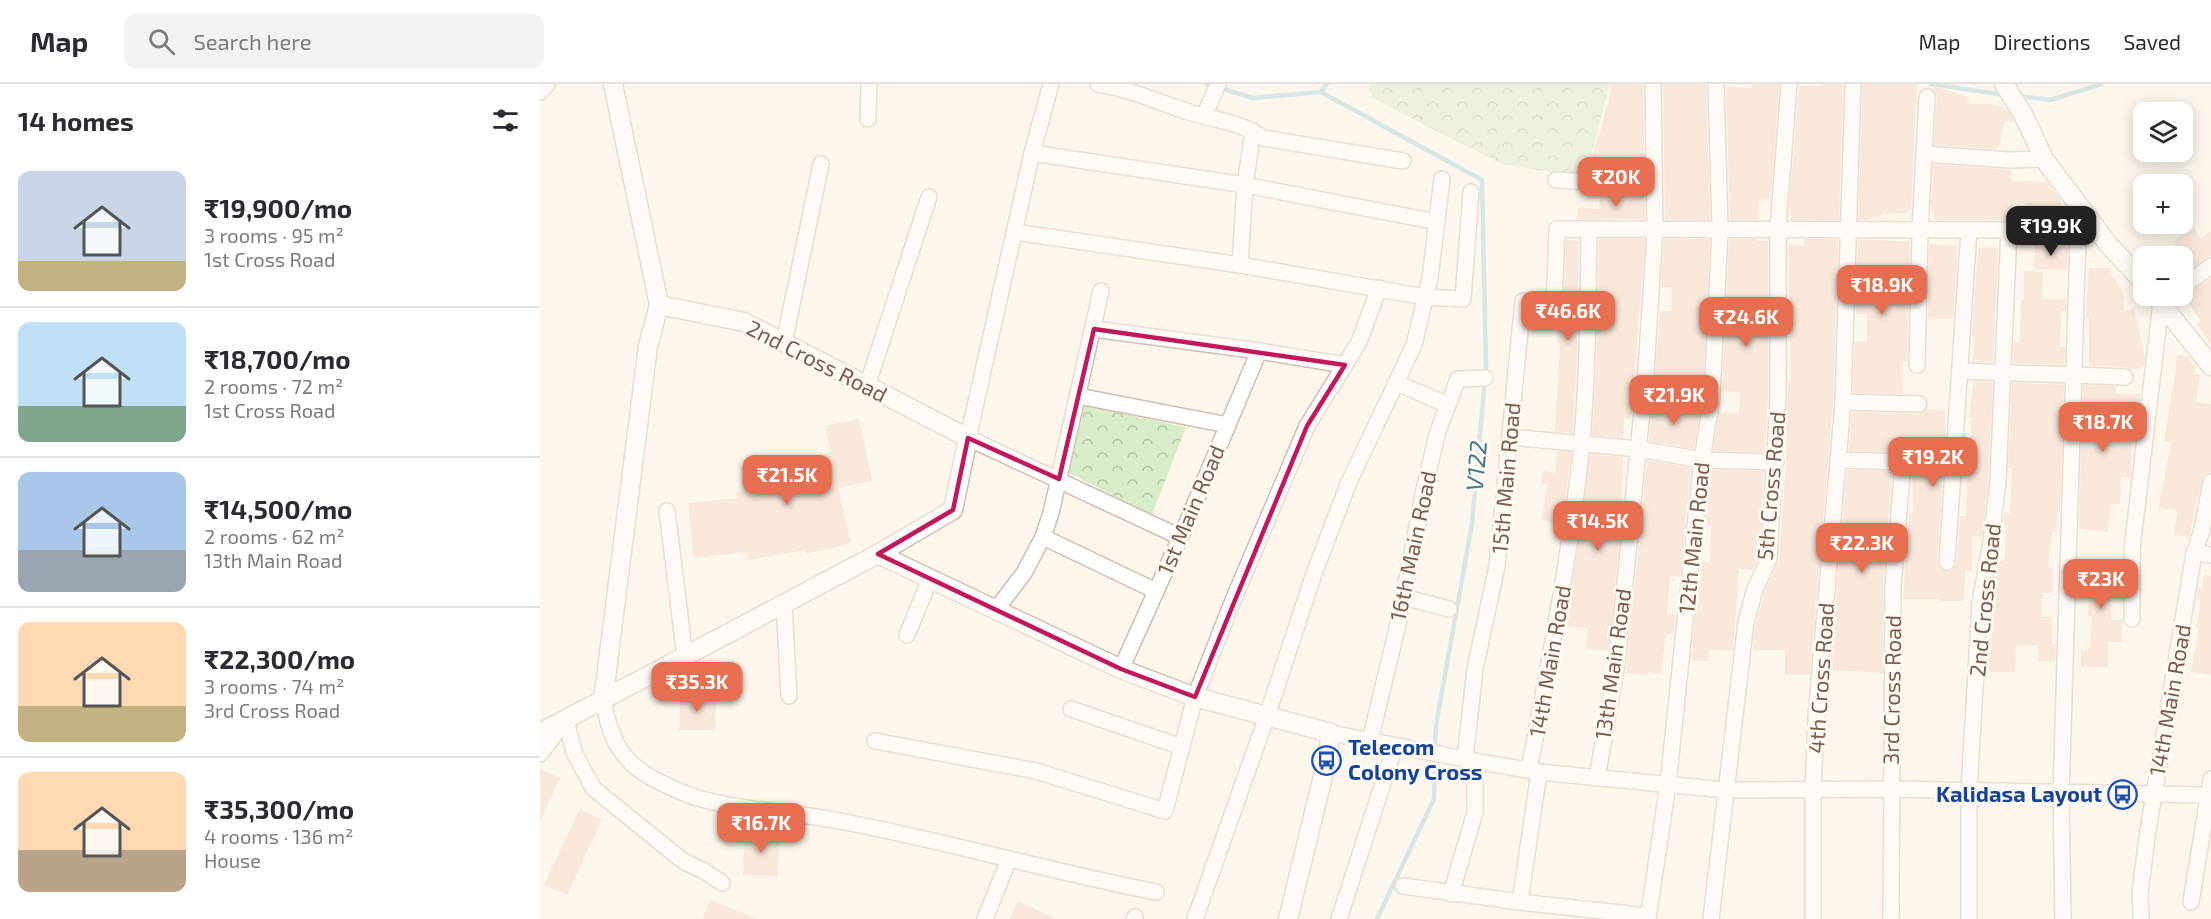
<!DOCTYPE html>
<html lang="en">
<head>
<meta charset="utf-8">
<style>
	:root { --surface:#fff; --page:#f2f2f3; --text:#2b2b33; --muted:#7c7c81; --line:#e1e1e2; --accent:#e76f51 }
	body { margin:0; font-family:"Exo 2",sans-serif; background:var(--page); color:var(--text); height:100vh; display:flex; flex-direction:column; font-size:22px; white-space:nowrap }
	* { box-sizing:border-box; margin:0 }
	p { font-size:20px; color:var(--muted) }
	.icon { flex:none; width:33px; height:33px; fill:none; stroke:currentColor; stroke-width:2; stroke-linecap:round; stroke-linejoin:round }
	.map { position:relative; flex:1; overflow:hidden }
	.sheet { display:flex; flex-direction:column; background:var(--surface); width:540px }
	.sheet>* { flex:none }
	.tools { position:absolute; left:1593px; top:18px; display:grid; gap:12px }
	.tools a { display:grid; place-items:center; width:60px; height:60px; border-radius:12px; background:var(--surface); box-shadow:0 3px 15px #0003; font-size:30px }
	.price { position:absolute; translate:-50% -51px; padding:0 14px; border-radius:12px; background:var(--accent); color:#fff; font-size:20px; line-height:39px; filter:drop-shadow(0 2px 3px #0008) }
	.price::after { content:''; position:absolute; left:50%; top:36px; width:18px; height:14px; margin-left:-9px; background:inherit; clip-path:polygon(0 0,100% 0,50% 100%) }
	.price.active { background:#222; color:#fff }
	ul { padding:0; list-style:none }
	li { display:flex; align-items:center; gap:18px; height:150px; padding:0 18px }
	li+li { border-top:2px solid var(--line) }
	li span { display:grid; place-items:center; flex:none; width:168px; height:120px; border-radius:12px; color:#555 }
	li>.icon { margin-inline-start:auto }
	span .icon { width:72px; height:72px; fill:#fffc; stroke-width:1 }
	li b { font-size:26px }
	h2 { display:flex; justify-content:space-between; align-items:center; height:72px; padding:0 18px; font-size:26px }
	header { display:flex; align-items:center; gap:36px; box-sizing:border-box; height:84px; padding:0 30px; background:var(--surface); border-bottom:2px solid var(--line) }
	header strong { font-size:28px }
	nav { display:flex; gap:33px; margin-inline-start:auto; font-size:21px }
	.search { width:420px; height:54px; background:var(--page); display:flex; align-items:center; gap:15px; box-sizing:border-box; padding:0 21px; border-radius:12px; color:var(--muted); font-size:22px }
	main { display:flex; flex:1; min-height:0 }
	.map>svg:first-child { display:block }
	.park { fill:url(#park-crowns) }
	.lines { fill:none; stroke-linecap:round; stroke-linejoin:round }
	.stream { stroke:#a5d3da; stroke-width:4.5 }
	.building { fill:#f3d5c3 }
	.minor-casing { stroke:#d1beb0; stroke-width:18 }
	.tertiary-casing { stroke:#d1beb0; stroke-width:21 }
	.minor { stroke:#fff; stroke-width:15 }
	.tertiary { stroke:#fff; stroke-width:18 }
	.marked { fill:none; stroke:#c2185b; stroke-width:4.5; stroke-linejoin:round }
	.labels { text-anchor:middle; stroke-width:6; stroke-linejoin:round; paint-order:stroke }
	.street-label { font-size:22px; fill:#7a5c4d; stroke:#fffaf3 }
	.transit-label { font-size:22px; font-weight:bold; fill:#164399; stroke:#fffaf3; text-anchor:start }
	.water-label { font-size:24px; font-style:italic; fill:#437c86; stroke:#fffaf3 }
</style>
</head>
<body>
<header>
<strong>Map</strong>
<div class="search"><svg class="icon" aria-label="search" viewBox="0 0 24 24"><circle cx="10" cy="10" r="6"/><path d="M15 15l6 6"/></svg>Search here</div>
<nav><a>Map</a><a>Directions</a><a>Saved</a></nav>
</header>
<main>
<section class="sheet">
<h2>14 homes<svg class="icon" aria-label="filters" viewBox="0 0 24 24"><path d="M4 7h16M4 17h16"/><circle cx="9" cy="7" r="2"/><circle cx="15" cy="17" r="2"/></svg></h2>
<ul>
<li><span style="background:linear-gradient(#c9d6e8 75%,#c2b280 0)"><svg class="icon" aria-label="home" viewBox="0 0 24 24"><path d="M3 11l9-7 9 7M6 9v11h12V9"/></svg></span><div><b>₹19,900/mo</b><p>3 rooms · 95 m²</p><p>1st Cross Road</p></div></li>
<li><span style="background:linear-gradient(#bfe0f5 70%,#7fa58c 0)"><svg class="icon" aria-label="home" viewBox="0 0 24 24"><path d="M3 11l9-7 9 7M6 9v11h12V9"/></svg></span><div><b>₹18,700/mo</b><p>2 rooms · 72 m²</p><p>1st Cross Road</p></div></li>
<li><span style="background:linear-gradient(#a9c7e8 65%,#9aa5b1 0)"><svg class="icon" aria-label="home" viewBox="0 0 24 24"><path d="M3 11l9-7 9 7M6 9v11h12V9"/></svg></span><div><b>₹14,500/mo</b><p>2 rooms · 62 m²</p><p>13th Main Road</p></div></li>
<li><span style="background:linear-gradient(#ffd9b3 70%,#c2b280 0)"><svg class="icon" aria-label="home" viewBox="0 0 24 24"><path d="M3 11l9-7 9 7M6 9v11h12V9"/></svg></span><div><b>₹22,300/mo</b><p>3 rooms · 74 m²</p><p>3rd Cross Road</p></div></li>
<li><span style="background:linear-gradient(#ffd9b3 65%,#b9a48a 0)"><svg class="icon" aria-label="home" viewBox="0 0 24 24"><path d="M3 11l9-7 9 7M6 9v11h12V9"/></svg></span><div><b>₹35,300/mo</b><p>4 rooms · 136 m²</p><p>House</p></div></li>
</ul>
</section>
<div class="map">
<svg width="1671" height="835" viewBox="0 0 1671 835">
	<defs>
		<pattern id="park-crowns" width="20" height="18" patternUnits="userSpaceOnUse" patternTransform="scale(1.5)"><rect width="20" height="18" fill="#d8ecc9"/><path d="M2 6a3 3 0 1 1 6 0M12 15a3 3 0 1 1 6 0" fill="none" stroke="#b4c2a5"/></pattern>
	</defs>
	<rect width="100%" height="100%" fill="#fdf6ec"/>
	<g class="park">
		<polygon points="828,0 1070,0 1045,94 961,80 832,14"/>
		<polygon points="545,322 646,343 612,431 529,389"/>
	</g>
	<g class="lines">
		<g class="stream">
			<polyline points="667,0 713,14 781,8 787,0"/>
			<polyline points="1391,0 1465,11"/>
			<polyline points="781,8 942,96 946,284 932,440 896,641 895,665"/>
			<polyline points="1477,12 1511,16 1561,0"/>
			<polyline points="837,835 894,715 895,674"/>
		</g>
	</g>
	<g class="building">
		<polygon points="1071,0 1103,0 1105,92 1048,88 1058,51 1060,51 1066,23 1068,23"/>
		<polygon points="1123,0 1166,0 1170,136 1125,135"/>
		<polygon points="1212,0 1239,0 1231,115 1219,116 1218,136 1190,136 1186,3 1212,4"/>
		<polygon points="1281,0 1303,0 1299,136 1251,136 1250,115 1259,2 1281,2"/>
		<polygon points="1323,0 1377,0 1371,126 1367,126 1367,129 1341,130 1341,133 1329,133 1329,136 1318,136"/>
		<polygon points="1395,2 1429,14 1427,20 1447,20 1466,24 1475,38 1465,37 1458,65 1394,61 1397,14 1394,6"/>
		<polygon points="1393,80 1471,86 1471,97 1507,98 1521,116 1520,124 1527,124 1530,128 1529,143 1486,138 1486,119 1473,118 1470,136 1394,136 1394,128 1391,128"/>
		<polygon points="1060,108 1105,111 1105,135 1037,135 1037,124 1059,125"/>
		<polygon points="1654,144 1661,155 1671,147 1671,172 1665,174 1642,191 1642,170 1634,157"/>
		<polygon points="1059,155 1105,155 1091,335 1084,334 1083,354 1052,351 1057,266"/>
		<polygon points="1124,155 1170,155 1163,306 1114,304 1120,227 1131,227 1132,203 1121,203"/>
		<polygon points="1189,155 1217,155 1217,157 1228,157 1228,315 1225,368 1173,367 1179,328 1199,330 1200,308 1182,307"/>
		<polygon points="1264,155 1298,155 1293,317 1270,591 1245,591 1245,566 1214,566 1214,551 1224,508 1239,476 1246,379 1248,297 1251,298 1248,161 1264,162"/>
		<polygon points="1318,155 1370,158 1367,277 1363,277 1362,310 1313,309 1315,258 1327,257 1327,230 1316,230"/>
		<polygon points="1026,156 1039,157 1037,265 1033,349 1015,347 1020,259 1017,259 1018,241 1018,230 1024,221"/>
		<polygon points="1495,159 1528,163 1527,186 1494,185"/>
		<polygon points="1389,160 1418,162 1413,235 1388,234"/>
		<polygon points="1438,163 1458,164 1453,278 1435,278 1433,276 1434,253 1432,253"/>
		<polygon points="1549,184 1570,184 1570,189 1583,207 1584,227 1594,225 1605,273 1604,283 1592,286 1585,283 1549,282 1549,233 1546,233 1546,227"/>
		<polygon points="1484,187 1503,188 1502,215 1526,215 1526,227 1521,227 1520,263 1525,263 1524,281 1473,279 1474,258 1480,259 1481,216 1484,216"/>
		<polygon points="1671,194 1671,261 1657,240 1661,237 1649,220 1646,222 1642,215 1642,213"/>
		<polygon points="1638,271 1649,272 1648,277 1656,281 1654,290 1660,291 1656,318 1671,320 1671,388 1664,391 1662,396 1649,453 1634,451 1638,426 1619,424 1631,359 1624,357"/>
		<polygon points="1434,297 1453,298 1448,395 1442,453 1432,452 1432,487 1425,487 1424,517 1401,517 1401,515 1363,515 1369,429 1373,429 1372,374 1363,368 1309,367 1312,328 1379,330 1387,325 1405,326 1405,342 1406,342 1397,477 1401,486 1411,487 1417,479 1420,432 1426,432 1428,366 1430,366 1432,334 1429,333"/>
		<polygon points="1472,299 1524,301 1520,428 1517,428 1516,448 1512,448 1508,484 1513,484 1513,509 1502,509 1502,533 1512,533 1512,560 1516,560 1515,578 1498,577 1498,561 1476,562 1475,588 1449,588 1449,565 1452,565 1450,517 1457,477 1464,477 1467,442 1463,441 1464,429 1470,429 1472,384 1468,384"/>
		<polygon points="1543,301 1576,302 1576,310 1600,310 1599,323 1586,323 1586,349 1591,349 1591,393 1581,393 1580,420 1571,419 1568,448 1539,445"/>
		<polygon points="1112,321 1160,326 1154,365 1109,357"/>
		<polygon points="319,335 332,397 298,404 311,459 266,470 265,466 208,476 207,468 154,474 148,419 198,414 196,408 248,399 243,380 291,369 285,342"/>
		<polygon points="1017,367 1031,368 1024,425 1017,423 1014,439 1002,436 1007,400 1001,399 1004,386 1015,389"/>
		<polygon points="1050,370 1083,373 1082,430 1069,567 1046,565 1048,544 1027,542"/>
		<polygon points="1107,376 1151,384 1140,493 1130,492 1127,530 1136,530 1134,550 1126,550 1121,590 1108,588 1108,591 1086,589"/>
		<polygon points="1171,386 1224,387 1219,473 1213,486 1199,485 1193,567 1169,565 1168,577 1151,576 1161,477 1170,478 1171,442 1165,442"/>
		<polygon points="1307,386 1352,387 1343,501 1343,589 1290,586"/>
		<polygon points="1541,478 1582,479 1582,505 1572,505 1571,536 1582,536 1582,558 1568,558 1568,583 1541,583 1541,566 1550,566 1552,532 1548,532 1549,505 1541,504"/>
		<polygon points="1664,491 1671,492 1671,591 1651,588 1659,544 1656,544 1661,516 1656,515 1658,503 1662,504"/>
		<polygon points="140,612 176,612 175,646 139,646"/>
		<polygon points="0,685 20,694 0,737"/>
		<polygon points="40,725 62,736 27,811 4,801"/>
		<polygon points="205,747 239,748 238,792 203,791"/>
		<polygon points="170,816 216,834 216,835 163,835"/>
		<polygon points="478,817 516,835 469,835"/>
	</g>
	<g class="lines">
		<defs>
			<g id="minor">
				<polyline points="511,0 492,69 428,354 640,453"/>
				<path d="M558,0C591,5 620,19 652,29C676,36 703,39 723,54L863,77"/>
				<polyline points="0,8 7,0"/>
				<polyline points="664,32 678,0"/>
				<polyline points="328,35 329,0"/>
				<polyline points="492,69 705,101 897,138"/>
				<polyline points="1385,70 1470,76 1504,75"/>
				<polyline points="1016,96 1114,102"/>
				<polyline points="475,148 700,181 885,213 923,215 931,108"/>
				<polyline points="700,181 705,101 713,47"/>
				<polyline points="1642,203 1671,182"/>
				<polyline points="554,245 719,267 805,281"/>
				<polyline points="244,259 281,80"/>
				<polyline points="1377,281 1380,146 1387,13"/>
				<polyline points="1420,287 1585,293"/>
				<polyline points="857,299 908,321"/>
				<polyline points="327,302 389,113"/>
				<polyline points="538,312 688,341"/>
				<polyline points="1303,318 1379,320"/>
				<polyline points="970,353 1099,365 1162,376 1236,378"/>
				<polyline points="1299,376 1363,378 1353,502 1351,835"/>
				<polyline points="127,427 145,573"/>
				<polyline points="503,453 616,507"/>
				<polyline points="1654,469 1671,471"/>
				<polyline points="1407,478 1429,146"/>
				<polyline points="863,513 909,525"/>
				<polyline points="244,520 249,612"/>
				<polyline points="455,527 484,489 503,453 511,429 561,207"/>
				<polyline points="1592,535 1592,465 1621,219 1631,212"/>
				<polyline points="367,551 390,495"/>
				<polyline points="581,585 645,443 719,267"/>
				<path d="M63,617C70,652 79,676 112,694C126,701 143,710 158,714C207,728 260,728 310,739C413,759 513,788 616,808"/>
				<polyline points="531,625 642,663"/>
				<polyline points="26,636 34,668 53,704 143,777 164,787 182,799"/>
				<polyline points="791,649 935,677 999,688 1185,706 1351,705 1667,711"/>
				<polyline points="335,657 496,687 625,727 655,613 694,514 767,342 819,258 839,204"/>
				<polyline points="830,657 859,536 883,410 898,347 918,295 945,294"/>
				<polyline points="0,670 26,636"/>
				<polyline points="925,675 935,585 957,482 983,217 1014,221 1017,145 1469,146 1538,154"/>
				<path d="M989,686C1008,586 1027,487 1039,386C1048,306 1048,225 1049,145"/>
				<polyline points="1057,694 1077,580 1106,286 1115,145 1113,0"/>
				<polyline points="863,802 980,818 1108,832"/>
				<polyline points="911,810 935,728 935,677"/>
				<polyline points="980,818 999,688"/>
				<polyline points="1651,818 1671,695"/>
				<polyline points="445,835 469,775"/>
				<polyline points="594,835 595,833"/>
				<polyline points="655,835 727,632 775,487 809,398 874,261 890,194 902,95"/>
				<polyline points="799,835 855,662"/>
				<polyline points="1108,835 1128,700 1162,376 1172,313 1180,145 1176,0"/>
				<polyline points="1171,835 1206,538 1215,505 1229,475 1238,315 1238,146 1249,0"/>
				<polyline points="1273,835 1273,707 1276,633 1303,318 1313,0"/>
				<polyline points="1429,835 1429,706 1440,519 1451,458 1458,396 1469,146"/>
				<polyline points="1523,835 1521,710 1538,154"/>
				<polyline points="1601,835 1600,808 1608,746 1654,469 1662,446 1671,398"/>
			</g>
			<g id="tertiary">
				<polyline points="1464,0 1484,32 1504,75 1568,160 1604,199"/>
				<polyline points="1615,212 1671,282"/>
				<polyline points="338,470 581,585 655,613 791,649 787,676 748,835"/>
				<polyline points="63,617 108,262 119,221 73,0"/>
				<polyline points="0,649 338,470 413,426 428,354 204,238 119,221"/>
			</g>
		</defs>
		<use href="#minor" class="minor-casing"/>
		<use href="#tertiary" class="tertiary-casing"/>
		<use href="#minor" class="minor"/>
		<use href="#tertiary" class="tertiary"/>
	</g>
	<path d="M0 0H1671V835H0ZM554,245L805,281L767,342L655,613L581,585L338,470L413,426L428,354L519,395Z" fill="#fdf6ec" fill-opacity=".55" fill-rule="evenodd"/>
	<path class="marked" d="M554,245L805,281L767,342L655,613L581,585L338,470L413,426L428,354L519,395Z"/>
	<defs>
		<symbol id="bus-ring" viewBox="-11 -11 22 22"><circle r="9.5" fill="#fffaf3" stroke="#1a4fb4" stroke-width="1.5"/><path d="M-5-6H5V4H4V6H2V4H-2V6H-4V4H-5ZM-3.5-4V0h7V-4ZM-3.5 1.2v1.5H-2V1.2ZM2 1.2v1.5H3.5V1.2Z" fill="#1a4fb4"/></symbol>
	</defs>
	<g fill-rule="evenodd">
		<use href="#bus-ring" x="770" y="660" width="33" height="33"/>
		<use href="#bus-ring" x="1566" y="694" width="33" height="33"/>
	</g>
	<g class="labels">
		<g class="street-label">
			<text transform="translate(277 277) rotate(27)" y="8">2nd Cross Road</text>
			<text transform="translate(966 394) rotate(-85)" y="8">15th Main Road</text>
			<text transform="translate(1231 402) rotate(-85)" y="8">5th Cross Road</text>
			<text transform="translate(651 426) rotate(-67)" y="8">1st Main Road</text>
			<text transform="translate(1154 454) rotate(-84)" y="8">12th Main Road</text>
			<text transform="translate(873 462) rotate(-78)" y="8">16th Main Road</text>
			<text transform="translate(1445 516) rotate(-84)" y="8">2nd Cross Road</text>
			<text transform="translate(1010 577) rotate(-80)" y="8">14th Main Road</text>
			<text transform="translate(1073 580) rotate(-82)" y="8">13th Main Road</text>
			<text transform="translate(1281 594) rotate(-86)" y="8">4th Cross Road</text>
			<text transform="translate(1352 606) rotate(-89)" y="8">3rd Cross Road</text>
			<text transform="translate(1630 616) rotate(-80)" y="8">14th Main Road</text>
		</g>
		<g class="transit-label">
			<text x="808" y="671">Telecom<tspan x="808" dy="25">Colony Cross</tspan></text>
			<text x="1562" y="718" text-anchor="end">Kalidasa Layout</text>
		</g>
		<g class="water-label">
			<text transform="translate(937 382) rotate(-85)" y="8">V122</text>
		</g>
	</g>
</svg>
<div class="tools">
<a><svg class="icon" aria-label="layers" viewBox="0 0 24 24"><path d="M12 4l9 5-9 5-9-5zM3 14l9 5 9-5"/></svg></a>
<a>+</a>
<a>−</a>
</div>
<b class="price" style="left:1076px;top:124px">₹20K</b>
<b class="price active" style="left:1511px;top:173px">₹19.9K</b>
<b class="price" style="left:1342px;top:232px">₹18.9K</b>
<b class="price" style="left:1028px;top:258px">₹46.6K</b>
<b class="price" style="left:1206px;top:264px">₹24.6K</b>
<b class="price" style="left:1134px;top:342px">₹21.9K</b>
<b class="price" style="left:1563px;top:369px">₹18.7K</b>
<b class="price" style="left:1393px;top:404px">₹19.2K</b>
<b class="price" style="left:247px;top:422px">₹21.5K</b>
<b class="price" style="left:1058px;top:468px">₹14.5K</b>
<b class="price" style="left:1322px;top:490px">₹22.3K</b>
<b class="price" style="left:1561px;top:526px">₹23K</b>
<b class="price" style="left:157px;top:629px">₹35.3K</b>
<b class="price" style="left:221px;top:770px">₹16.7K</b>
</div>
</main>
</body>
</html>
